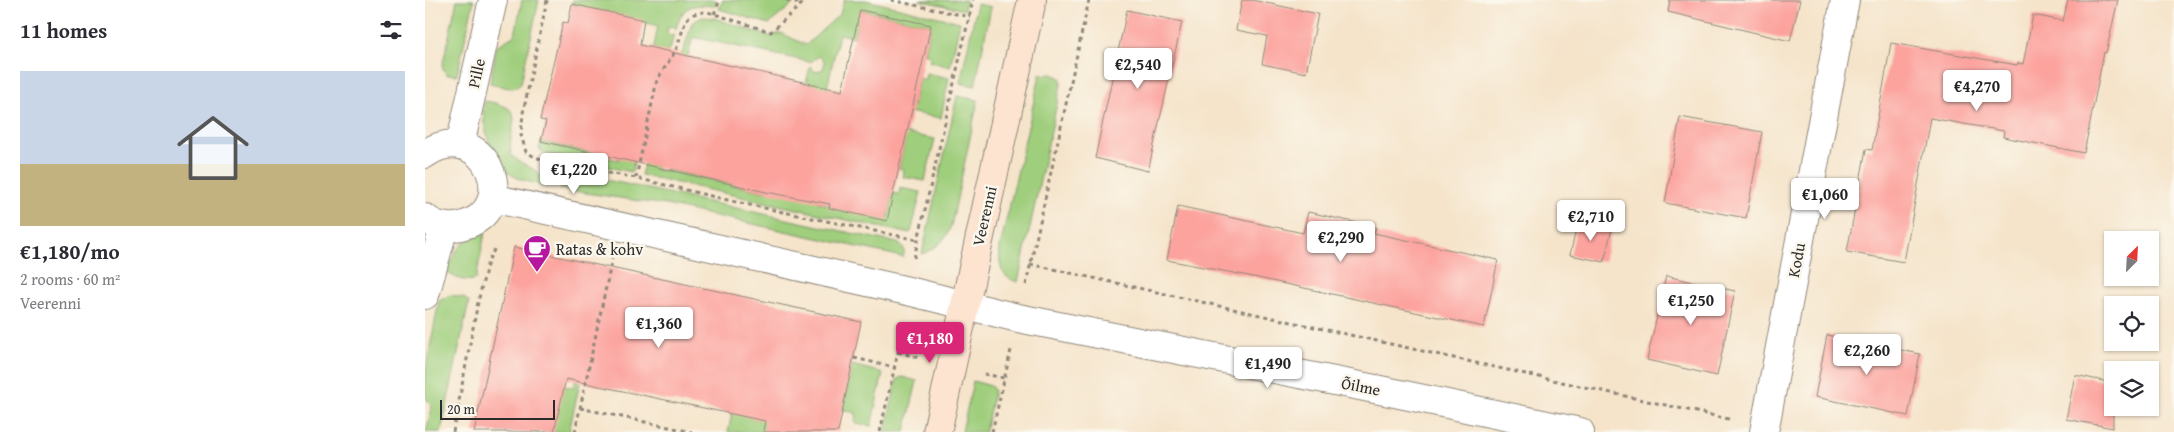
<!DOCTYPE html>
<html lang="en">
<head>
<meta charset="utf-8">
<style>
	:root { --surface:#fff; --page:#f7f7f7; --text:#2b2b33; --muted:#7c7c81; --accent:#db2777 }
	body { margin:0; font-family:"Gentium Book Plus",serif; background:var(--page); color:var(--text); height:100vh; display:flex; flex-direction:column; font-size:19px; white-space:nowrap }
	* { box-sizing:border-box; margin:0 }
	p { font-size:16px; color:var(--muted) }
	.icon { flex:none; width:28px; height:28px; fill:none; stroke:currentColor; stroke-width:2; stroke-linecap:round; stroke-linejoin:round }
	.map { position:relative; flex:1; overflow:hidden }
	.drawer { display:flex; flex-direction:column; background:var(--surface); width:425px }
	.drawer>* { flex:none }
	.needle { width:32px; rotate:24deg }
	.buttons { position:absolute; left:1679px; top:231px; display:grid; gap:10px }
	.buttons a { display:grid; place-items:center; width:55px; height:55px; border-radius:0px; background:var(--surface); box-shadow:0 1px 4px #0004; font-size:25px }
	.scale { position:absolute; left:15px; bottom:12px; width:115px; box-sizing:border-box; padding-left:5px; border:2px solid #2b2b2b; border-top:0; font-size:14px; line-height:18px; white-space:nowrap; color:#2b2b2b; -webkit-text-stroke:4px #fbf7ec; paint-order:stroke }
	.price { position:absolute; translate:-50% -42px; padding:0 11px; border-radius:5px; background:#fff; color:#222; font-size:16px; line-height:32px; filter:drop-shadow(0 1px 2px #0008) }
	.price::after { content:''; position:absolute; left:50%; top:30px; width:15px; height:11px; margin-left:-8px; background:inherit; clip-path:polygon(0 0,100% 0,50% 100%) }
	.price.active { background:var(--accent); color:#fff }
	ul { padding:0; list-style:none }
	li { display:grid; align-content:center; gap:10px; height:265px; padding:0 20px }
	li span { display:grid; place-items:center; height:155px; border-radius:0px; color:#555 }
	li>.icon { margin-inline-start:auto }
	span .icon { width:90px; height:90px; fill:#fffc; stroke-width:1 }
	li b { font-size:21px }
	h2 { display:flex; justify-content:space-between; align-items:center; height:60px; padding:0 20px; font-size:21px }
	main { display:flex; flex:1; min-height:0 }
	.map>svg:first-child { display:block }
	.green { fill:#9fce7c; stroke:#657c54 }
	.building { fill:#fca39e }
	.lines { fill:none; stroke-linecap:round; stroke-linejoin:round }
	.street-casing { stroke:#90887a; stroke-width:30 }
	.secondary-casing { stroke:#90887a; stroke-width:30 }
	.path { stroke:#90887a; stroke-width:3; stroke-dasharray:4 4; stroke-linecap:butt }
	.street { stroke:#fff; stroke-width:28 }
	.secondary { stroke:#fde4d1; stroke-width:28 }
	.labels { text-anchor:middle; stroke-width:5; stroke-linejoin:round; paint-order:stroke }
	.street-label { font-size:16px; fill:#2b2b2b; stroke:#fbf7ec }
	.poi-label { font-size:16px; fill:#2b2b2b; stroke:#fbf7ec; text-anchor:start }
</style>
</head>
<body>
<main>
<section class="drawer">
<h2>11 homes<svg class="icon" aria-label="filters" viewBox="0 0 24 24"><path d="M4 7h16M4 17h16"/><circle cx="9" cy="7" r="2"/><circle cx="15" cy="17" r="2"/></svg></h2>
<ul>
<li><span style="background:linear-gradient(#c9d6e8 60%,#c2b280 0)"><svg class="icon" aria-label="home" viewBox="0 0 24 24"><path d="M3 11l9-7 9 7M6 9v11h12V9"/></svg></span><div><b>€1,180/mo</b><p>2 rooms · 60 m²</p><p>Veerenni</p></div></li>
</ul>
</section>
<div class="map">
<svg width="1749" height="432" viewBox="0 0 1749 432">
	<rect width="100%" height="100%" fill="#fbf7ec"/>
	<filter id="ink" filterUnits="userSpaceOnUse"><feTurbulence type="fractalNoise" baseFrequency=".02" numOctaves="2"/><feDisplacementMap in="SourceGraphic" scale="10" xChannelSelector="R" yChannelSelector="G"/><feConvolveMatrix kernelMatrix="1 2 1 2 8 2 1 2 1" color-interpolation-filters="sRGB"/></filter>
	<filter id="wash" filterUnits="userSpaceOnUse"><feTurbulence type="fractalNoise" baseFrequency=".0096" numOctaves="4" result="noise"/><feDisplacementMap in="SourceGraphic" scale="20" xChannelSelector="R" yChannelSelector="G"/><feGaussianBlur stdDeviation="1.12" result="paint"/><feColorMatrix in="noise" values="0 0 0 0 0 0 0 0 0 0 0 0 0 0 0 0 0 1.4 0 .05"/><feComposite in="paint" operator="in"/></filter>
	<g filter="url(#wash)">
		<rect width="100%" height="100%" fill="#f5e4ca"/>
		<g class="green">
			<polygon points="32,0 49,0 32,75 21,74 17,67"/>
			<path d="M97,0H114L96,83C90,93 74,85 65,83L72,46L90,35Z"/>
			<path d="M148,0H292L289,6C266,4 258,5 251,29L248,26L243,27L242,32L246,36L249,34L246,46L233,64L227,57L233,26L147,4Z"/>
			<polygon points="298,0 353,0 368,4 344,24 294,9"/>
			<polygon points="419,0 440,0 535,22 525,67 504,61 505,55 500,54 506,25 436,10 429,37 414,34 402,88 488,107 494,78 500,80 501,73 524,78 516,118 484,112 479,133 510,139 500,181 478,177 479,170 474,168 480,139 393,202 462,220 468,193 474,194 475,188 496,192 486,232 481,233 216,175 221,157 233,159 231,170 240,171 241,170 341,192 378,97 385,66 390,72 398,69 400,62 394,56 385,62 268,37 263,56 247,68 259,50 267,23 277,17 289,18 340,35 345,36 356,33 381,45 415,14"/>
			<polygon points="494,0 541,0 539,10"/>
			<polygon points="552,4 566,7 550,86 535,83"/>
			<path d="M627,74L636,78V85L593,282C574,277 574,264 575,247L615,75Z"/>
			<path d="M532,96L553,100L527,222C523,239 512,248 497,254Z"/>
			<path d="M60,101C106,109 82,121 86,155C97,165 110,167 118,179V185C104,182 88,179 78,168C65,152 54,121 60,101Z"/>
			<polygon points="206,105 220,108 207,172 121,154 114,149 116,141 193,160"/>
			<path d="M145,172L472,243C479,247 481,249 478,257L241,205L135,189L139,177Z"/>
			<path d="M60,233L51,279C42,283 29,278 22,272C31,247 35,242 60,233Z"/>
			<polygon points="25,295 39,298 44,302 16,432 1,432 7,407 0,396 0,373 14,301"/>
			<polygon points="314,297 365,307 360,333 419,402 427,365 458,373 446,426 430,423 431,413 409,408 341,432 303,432 310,400"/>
			<polygon points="162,350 144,432 72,432 139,386 149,388 156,353"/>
			<polygon points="477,377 492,381 480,432 460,432 472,379"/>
			<polygon points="548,381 566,386 569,391 560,432 537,432"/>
		</g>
		<g id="blocks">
			<g class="building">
				<polygon points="817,0 827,0 893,14 881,73 837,64 842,36 811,30"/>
				<polygon points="1245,0 1375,0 1365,41 1243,12"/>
				<polygon points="1643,0 1693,0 1681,53 1679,52 1659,153 1578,137 1579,131 1505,118 1479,262 1422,252 1441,149 1447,150 1466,43 1592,65 1593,63 1598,64 1608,15 1638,21"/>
				<polygon points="147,4 219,20 215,45 417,91 435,10 506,25 462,221 404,208 405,204 341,192 116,141 121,121 115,120 138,22 143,23"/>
				<polygon points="702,10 757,22 723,171 670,158"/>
				<polygon points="1255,117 1337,132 1321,218 1240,203"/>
				<polygon points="753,206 878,233 883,212 951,227 949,233 1073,260 1059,327 819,275 742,260"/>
				<polygon points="1153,221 1187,229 1179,262 1145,255"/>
				<polygon points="89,247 436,322 413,432 338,432 340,421 141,379 129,432 49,432"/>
				<polygon points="1241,276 1310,291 1292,376 1222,360"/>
				<polygon points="1402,335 1495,354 1483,416 1390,397"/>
				<polygon points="1650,375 1688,383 1688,428 1641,419"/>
			</g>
		</g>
	</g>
	<g filter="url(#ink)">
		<use href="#blocks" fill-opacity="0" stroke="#90887a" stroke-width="1"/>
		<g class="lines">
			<defs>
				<g id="street">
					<polyline points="35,145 68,0"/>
					<path d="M0,154C59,114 100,210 36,226C23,229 10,226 0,218"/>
					<polyline points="67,198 483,291 593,318 970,393 1155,432"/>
					<polyline points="0,295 19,227"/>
					<polyline points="1339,432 1420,0"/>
				</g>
				<polyline id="secondary" points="512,432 607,0"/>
			</defs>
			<use href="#street" class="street-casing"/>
			<use href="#secondary" class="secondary-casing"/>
			<g class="path">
				<polyline points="122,0 98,113 96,135 101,152 110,157 132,164 211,178 315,203 493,240"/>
				<polyline points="362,0 377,4"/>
				<polyline points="466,0 545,17"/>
				<polyline points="289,14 295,0"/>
				<polyline points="128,178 132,164"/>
				<path d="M211,178L232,80L251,50L261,20C267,13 274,12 283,12L346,32L381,0"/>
				<polyline points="489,258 548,0"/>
				<polyline points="605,264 1308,420"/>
				<polyline points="601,285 664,0"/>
				<polyline points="473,352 494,358"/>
				<polyline points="429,358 469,367"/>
				<polyline points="559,374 579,378"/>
				<polyline points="155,408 267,432"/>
				<polyline points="28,432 53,302 63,261 70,248"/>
				<polyline points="150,432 187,259"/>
				<polyline points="455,432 473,352 476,323"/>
				<polyline points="567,432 586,350"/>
			</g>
			<use href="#street" class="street"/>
			<use href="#secondary" class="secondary"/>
		</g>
	</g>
	<defs>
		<symbol id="cafe-pin" viewBox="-11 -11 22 30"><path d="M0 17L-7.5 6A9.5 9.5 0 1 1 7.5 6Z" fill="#b5179e" stroke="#fbf7ec"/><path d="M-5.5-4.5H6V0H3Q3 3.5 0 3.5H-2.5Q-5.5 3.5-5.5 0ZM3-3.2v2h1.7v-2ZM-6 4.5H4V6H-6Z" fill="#fff"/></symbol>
	</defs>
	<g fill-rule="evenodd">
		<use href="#cafe-pin" x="96" y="233" width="32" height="43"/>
	</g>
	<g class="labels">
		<g class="street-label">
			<text transform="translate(51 73) rotate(-77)" y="6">Pille</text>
			<text transform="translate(559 216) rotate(-77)" y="6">Veerenni</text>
			<text transform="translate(1371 260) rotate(-79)" y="6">Kodu</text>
			<text transform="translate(936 386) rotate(11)" y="6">Õilme</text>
		</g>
		<g class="poi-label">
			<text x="131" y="255">Ratas &amp; kohv</text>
		</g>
	</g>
</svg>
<div class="buttons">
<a><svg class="needle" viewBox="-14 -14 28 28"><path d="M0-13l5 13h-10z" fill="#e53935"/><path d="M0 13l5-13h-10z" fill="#7c7c81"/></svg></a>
<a><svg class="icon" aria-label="locate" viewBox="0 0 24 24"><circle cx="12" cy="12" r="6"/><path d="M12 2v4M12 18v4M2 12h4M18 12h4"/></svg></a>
<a><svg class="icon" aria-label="layers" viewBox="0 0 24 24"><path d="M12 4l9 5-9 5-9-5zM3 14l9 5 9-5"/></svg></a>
</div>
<div class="scale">20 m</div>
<b class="price" style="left:713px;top:90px">€2,540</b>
<b class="price" style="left:1552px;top:112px">€4,270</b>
<b class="price" style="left:149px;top:195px">€1,220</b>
<b class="price" style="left:1400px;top:220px">€1,060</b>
<b class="price" style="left:1166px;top:242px">€2,710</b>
<b class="price" style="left:916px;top:263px">€2,290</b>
<b class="price" style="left:1266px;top:326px">€1,250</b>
<b class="price" style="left:234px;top:349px">€1,360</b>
<b class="price active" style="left:505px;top:364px">€1,180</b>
<b class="price" style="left:1442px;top:376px">€2,260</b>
<b class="price" style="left:843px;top:389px">€1,490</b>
</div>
</main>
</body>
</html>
